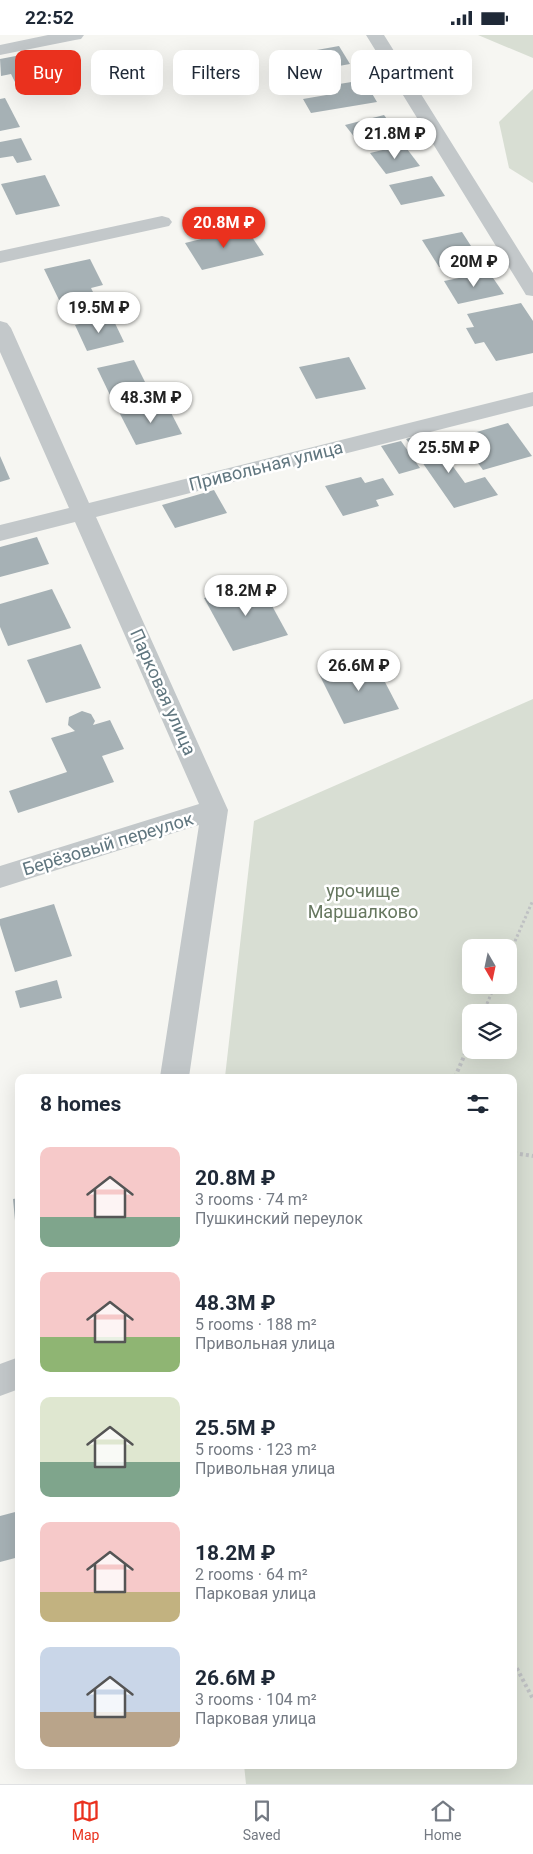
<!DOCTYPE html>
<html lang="en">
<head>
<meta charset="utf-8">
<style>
	:root { --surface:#fff; --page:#f6f6f7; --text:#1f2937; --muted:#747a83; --line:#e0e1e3; --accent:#ea311e }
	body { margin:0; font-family:Roboto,sans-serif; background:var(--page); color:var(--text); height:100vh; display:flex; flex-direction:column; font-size:19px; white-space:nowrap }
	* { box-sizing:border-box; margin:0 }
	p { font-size:16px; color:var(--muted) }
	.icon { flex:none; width:28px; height:28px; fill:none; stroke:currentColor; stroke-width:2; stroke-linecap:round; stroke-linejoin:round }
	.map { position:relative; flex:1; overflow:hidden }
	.panel { position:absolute; left:15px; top:1039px; width:502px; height:695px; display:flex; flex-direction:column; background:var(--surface); border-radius:10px; box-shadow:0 5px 20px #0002 }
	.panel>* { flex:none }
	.guide { position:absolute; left:15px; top:15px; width:504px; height:45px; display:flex; gap:10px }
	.needle { width:32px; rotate:171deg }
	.buttons { position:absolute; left:462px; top:904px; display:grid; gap:10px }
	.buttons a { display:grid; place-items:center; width:55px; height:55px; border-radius:10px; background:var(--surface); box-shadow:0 5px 20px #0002; font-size:25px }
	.price { position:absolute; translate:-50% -42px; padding:0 11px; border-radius:18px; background:#fff; color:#222; font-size:16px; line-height:32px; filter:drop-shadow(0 1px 2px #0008) }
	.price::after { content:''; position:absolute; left:50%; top:30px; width:15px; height:11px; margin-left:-8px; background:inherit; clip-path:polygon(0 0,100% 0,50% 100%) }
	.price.selected { background:var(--accent); color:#fff }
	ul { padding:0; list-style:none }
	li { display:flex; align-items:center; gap:15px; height:125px; padding:0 25px }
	li span { display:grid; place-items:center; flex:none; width:140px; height:100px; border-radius:10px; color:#555 }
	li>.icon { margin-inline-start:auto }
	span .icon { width:60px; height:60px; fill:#fffc; stroke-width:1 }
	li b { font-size:21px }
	h2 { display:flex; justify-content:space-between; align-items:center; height:60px; padding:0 25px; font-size:21px }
	.pill { padding:0 18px; border-radius:10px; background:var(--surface); box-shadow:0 5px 20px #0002; font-size:18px; line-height:45px }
	.pill.selected { background:var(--accent); color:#fff }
	.status { display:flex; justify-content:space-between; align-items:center; height:35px; padding:0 25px; background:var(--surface); direction:ltr }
	.status svg { height:14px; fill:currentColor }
	.tabs { display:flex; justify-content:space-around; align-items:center; height:70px; border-top:1px solid var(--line); background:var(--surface); font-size:14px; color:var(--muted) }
	.tabs a { display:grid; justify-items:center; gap:2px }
	.tabs .selected { color:var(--accent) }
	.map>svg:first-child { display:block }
	.green { fill:#d8ded3; fill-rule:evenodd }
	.building { fill:#a6b1b5 }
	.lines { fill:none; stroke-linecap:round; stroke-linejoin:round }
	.path-far1 { stroke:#bfc1c3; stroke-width:3; stroke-dasharray:2.5 2.5; stroke-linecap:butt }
	.path { stroke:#bfc1c3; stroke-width:4; stroke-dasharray:3 3; stroke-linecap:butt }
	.street { fill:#c3c8ca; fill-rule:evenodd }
	.labels { text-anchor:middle; stroke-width:5; stroke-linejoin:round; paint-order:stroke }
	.street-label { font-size:18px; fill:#60767f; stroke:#fff }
	.park-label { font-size:18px; fill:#66775f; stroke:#fff }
</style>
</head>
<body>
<div class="status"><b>22:52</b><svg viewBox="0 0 49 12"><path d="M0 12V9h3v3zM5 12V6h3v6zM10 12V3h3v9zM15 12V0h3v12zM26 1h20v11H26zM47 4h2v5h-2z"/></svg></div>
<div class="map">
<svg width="533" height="1749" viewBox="0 0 533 1749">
	<rect width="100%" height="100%" fill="#f6f6f2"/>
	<g class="green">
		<polygon points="478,0 533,0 533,23"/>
		<polygon points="533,54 533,148 509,133 499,87"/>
		<path d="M533,664V1749H246L244,1730H514V1042H225L254,786ZM509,912V950H471V912ZM471,978H509V1015H471Z"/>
	</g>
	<g class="building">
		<polygon points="339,11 350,29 311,36 300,18"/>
		<polygon points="42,16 46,25 33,28 44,47 18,53 11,39 1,41 0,24"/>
		<polygon points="364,45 377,67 311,78 303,64 338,58 333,50"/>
		<polygon points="5,63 20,92 0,96 0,64"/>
		<polygon points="384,80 401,103 362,112 345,90"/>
		<polygon points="21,103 32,125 17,128 13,121 0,123 0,107"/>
		<polygon points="404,110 420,131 386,139 370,118"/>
		<polygon points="45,140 60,171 16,180 1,149"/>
		<polygon points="432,141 445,161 401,170 389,150"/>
		<polygon points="246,193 264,220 202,235 185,208"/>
		<polygon points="462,197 480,225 439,232 422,205"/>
		<polygon points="90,224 103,250 91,253 93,257 59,265 44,234"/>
		<polygon points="489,237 504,259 458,269 444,246"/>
		<polygon points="521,268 533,286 533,318 496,326 484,307 475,309 466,293 474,292 467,279"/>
		<polygon points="112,282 124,307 87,316 75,290"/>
		<polygon points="349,322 366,354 316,364 299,332"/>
		<polygon points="134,325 147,351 110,360 97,333"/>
		<polygon points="166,368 182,399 136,410 120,379"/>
		<polygon points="508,388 532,421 483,435 459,402"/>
		<polygon points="428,397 465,448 485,442 498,460 454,473 406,404"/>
		<polygon points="401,406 420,433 399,439 381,411"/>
		<polygon points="0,421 10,444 0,447"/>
		<polygon points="361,442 365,448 383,443 394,460 376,465 379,471 343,481 325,451"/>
		<polygon points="214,455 227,478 175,493 162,470"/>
		<polygon points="37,502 49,529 0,542 0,512"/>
		<polygon points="259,547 288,600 233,616 204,563"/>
		<polygon points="52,554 71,593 8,611 0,592 0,569"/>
		<polygon points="81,609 101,653 46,668 27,625"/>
		<polygon points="373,624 399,674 344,689 319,639"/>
		<polygon points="82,676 91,679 95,686 93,690 110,685 124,714 102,721 114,747 18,778 9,756 67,737 51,703 75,696 68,690 69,682"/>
		<polygon points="54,869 72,921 15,937 0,890 0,884"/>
		<polygon points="57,945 62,963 20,973 15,956"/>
		<polygon points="19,1163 19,1207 17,1207 13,1164"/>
		<polygon points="19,1476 19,1522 0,1527 0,1481"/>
	</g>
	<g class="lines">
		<g class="path-far1">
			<polyline points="509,920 533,865"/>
			<polyline points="483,978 495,950"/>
			<polyline points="464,1020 471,1005"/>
		</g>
		<g class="path">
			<polyline points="455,1042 465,1019"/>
			<polyline points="514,1118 533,1121"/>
			<polyline points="514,1628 533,1664"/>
		</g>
		<g class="street">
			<polygon points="48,0 84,0 81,4 75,5 0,20 0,10"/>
			<polygon points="366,0 384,0 533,238 533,261 526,260 523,255"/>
			<polygon points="162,181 169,183 172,187 169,191 0,228 0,216"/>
			<polygon points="0,286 7,288 11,293 89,468 533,357 533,371 96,482 228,775 189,1042 160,1042 199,790 0,853 0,831 199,769 75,487 0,506 0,490 69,473 0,317"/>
			<polygon points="19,1322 19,1354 0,1361 0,1329"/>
		</g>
	</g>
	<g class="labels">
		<g class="street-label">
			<text transform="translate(266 431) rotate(-14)" y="6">Привольная улица</text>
			<text transform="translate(163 657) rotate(66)" y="6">Парковая улица</text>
			<text transform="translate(108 809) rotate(-17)" y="6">Берёзовый переулок</text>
		</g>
		<g class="park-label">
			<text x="363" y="862">урочище<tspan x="363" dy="21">Маршалково</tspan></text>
		</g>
	</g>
</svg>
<div class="buttons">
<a><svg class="needle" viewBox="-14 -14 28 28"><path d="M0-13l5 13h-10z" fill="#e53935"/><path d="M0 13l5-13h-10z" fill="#747a83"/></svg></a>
<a><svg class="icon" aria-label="layers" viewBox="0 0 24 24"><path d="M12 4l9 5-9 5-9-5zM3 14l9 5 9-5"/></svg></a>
</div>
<b class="price" style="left:395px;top:125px">21.8M ₽</b>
<b class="price selected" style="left:224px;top:214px">20.8M ₽</b>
<b class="price" style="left:474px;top:253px">20M ₽</b>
<b class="price" style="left:99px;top:299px">19.5M ₽</b>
<b class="price" style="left:151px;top:389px">48.3M ₽</b>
<b class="price" style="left:449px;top:439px">25.5M ₽</b>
<b class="price" style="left:246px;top:582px">18.2M ₽</b>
<b class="price" style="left:359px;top:657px">26.6M ₽</b>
<div class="guide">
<a class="pill selected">Buy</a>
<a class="pill">Rent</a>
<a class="pill">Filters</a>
<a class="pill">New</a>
<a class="pill">Apartment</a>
</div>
<section class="panel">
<h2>8 homes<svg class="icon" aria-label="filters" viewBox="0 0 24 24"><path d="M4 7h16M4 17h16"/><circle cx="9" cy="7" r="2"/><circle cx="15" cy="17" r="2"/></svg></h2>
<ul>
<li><span style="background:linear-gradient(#f6c9c9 70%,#7fa58c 0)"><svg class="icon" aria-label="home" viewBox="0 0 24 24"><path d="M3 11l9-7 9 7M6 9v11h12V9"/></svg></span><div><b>20.8M ₽</b><p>3 rooms · 74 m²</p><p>Пушкинский переулок</p></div></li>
<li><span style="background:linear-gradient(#f6c9c9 65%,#8fb573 0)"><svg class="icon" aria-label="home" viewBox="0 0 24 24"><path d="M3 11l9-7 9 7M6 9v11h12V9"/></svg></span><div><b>48.3M ₽</b><p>5 rooms · 188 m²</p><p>Привольная улица</p></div></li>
<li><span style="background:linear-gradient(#dfe7d0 65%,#7fa58c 0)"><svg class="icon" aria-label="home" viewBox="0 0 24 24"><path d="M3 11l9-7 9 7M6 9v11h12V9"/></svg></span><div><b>25.5M ₽</b><p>5 rooms · 123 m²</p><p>Привольная улица</p></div></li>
<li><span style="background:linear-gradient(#f6c9c9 70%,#c2b280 0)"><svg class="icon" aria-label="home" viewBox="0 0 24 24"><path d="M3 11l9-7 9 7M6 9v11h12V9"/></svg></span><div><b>18.2M ₽</b><p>2 rooms · 64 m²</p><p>Парковая улица</p></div></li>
<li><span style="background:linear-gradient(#c9d6e8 65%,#b9a48a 0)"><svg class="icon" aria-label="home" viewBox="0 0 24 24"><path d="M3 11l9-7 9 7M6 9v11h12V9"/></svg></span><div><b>26.6M ₽</b><p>3 rooms · 104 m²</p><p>Парковая улица</p></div></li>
</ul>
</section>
</div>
<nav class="tabs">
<a class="selected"><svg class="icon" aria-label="map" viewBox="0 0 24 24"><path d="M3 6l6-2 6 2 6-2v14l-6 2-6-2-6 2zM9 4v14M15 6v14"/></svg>Map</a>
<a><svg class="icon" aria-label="saved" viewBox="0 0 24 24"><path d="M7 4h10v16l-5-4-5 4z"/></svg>Saved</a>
<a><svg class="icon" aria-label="home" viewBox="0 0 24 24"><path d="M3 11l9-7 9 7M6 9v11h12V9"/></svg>Home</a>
</nav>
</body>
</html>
